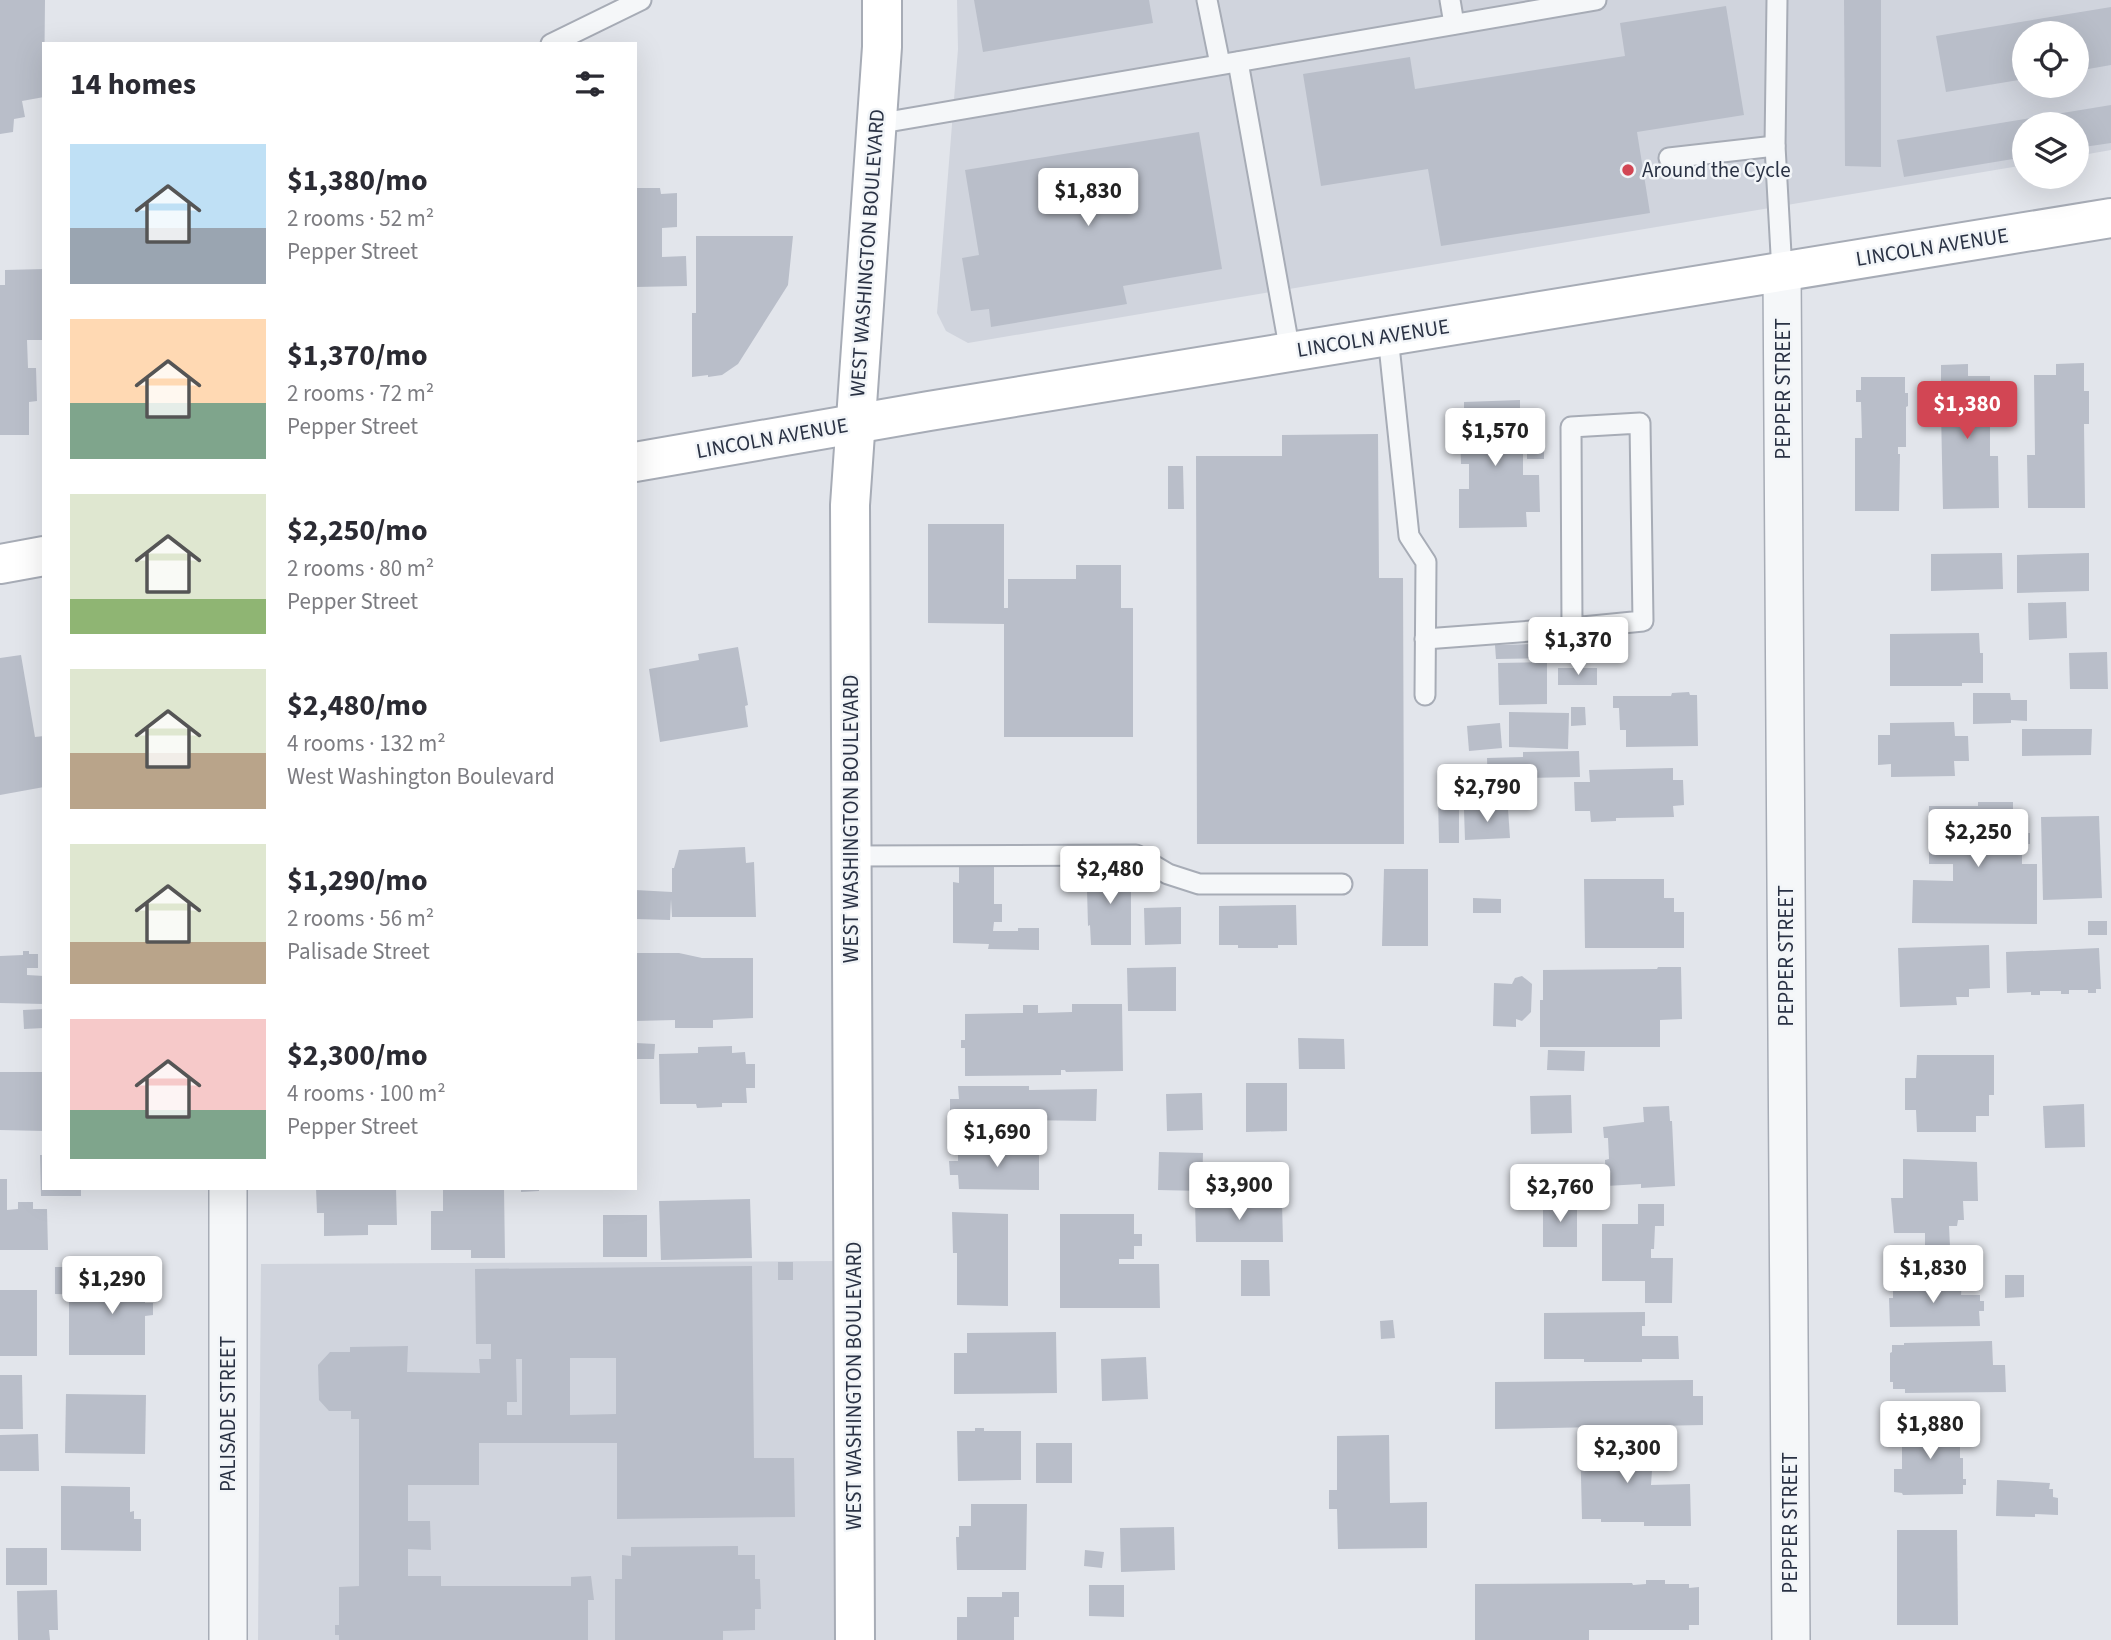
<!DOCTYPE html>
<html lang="en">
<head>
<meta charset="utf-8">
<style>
	:root { --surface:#fff; --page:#f2f2f3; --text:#2b2b33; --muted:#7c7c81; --accent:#d24654 }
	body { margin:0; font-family:"Source Sans 3",sans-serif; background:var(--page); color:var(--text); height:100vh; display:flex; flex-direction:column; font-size:26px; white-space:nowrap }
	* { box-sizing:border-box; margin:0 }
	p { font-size:23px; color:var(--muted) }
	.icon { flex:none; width:38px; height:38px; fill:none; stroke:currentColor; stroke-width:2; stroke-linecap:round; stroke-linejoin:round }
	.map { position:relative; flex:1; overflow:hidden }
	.panel { position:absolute; left:42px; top:42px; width:595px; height:1148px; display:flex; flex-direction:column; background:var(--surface); border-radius:0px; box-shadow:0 7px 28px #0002 }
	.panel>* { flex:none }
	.tools { position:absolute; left:2012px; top:21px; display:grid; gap:14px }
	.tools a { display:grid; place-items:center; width:77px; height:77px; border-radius:50%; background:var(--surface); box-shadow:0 7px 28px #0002; font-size:35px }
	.price { position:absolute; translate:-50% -60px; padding:0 16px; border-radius:7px; background:#fff; color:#222; font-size:23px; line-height:46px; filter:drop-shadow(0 2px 4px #0008) }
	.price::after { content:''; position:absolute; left:50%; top:42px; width:21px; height:16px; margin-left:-10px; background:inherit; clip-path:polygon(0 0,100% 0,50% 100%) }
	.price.selected { background:var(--accent); color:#fff }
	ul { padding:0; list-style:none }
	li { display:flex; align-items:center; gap:21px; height:175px; padding:0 28px }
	li span { display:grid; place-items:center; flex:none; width:196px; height:140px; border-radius:0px; color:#555 }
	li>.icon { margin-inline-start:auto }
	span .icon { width:84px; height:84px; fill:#fffc; stroke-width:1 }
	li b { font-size:30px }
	h2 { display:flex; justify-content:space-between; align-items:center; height:84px; padding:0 28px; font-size:30px }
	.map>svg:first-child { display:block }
	.built { fill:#d0d4dd; fill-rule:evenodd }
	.building { fill:#b9bec9; fill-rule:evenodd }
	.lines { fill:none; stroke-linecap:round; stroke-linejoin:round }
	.lane-casing { stroke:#a7acb6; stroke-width:23 }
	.street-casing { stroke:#a7acb6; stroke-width:40 }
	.secondary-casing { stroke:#a7acb6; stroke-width:42 }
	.lane { stroke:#f5f7f9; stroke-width:19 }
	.street { stroke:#f5f7f9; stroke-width:37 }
	.secondary { stroke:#fff; stroke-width:38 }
	.poi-dot { fill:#d24654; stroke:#f2f5f8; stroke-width:2.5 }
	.labels { text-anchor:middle; stroke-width:5; stroke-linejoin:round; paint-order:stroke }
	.poi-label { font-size:21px; fill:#2a3244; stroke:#f2f5f8; text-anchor:start }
	.street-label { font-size:21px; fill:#2a3244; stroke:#f2f5f8 }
</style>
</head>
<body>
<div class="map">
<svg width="2111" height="1640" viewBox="0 0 2111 1640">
	<rect width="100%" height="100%" fill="#e2e5eb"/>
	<g class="built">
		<path d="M957,0H2111V150L2077,156V124H2025V165L968,343L946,331L937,313L958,49ZM2025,33H2077V86H2025Z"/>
		<polygon points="839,1261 838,1640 258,1640 261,1264"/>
	</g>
	<g class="building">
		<polygon points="0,0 45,0 44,97 22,101 25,117 14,119 13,132 0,134"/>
		<polygon points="974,0 1149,0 1153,23 983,52"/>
		<polygon points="1844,0 1881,0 1881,167 1845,166"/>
		<polygon points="1726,6 1744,115 1637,132 1650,213 1441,246 1428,169 1321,186 1303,74 1410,57 1415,89 1625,56 1620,23"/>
		<polygon points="2111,7 2111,65 2077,71 2077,33 2025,33 2025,79 1946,92 1936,36"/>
		<polygon points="2111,105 2111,143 2077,148 2077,124 2025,124 2025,157 1904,177 1897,140"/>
		<polygon points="1199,132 1222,269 1123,286 1127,304 991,327 989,309 971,311 962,258 979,255 965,170"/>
		<polygon points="635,188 660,188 661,194 677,193 677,227 662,228 662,257 686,256 687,286 635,287"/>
		<polygon points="696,236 793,236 788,285 738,364 722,375 708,377 708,375 692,377 692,313 696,313"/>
		<polygon points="44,269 44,340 27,340 28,368 36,368 37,401 29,402 29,435 0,435 0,285 5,285 5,270"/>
		<polygon points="2084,363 2084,391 2089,391 2089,424 2084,424 2085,508 2028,508 2027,455 2035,455 2034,375 2056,375 2056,364"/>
		<polygon points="1968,364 1968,376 1990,376 1990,456 1998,456 1999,508 1943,509 1941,411 1936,411 1935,389 1941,389 1941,365"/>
		<polygon points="1861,377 1905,377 1905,393 1908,393 1908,406 1906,407 1906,447 1898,447 1898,454 1900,454 1899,511 1855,511 1855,438 1862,438 1861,402 1856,402 1856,390 1861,390"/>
		<polygon points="1520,400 1520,431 1523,431 1523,475 1539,475 1540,512 1526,512 1527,527 1459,528 1459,489 1469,489 1469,464 1461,464 1460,432 1464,432 1464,402"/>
		<rect x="1527" y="422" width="17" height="37"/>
		<polygon points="1378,434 1379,578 1403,578 1404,844 1197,844 1196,456 1282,456 1282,435"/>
		<polygon points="1168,466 1183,466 1184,509 1168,509"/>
		<polygon points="928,524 1004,524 1004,608 1008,608 1008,579 1076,579 1076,565 1121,565 1121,608 1133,608 1133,737 1004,737 1004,624 928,623"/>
		<polygon points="2002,553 2003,589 1931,591 1931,554"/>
		<polygon points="2089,553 2089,591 2017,593 2017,555"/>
		<polygon points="2066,602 2067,638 2029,640 2028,603"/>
		<polygon points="1979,633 1980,653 1983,653 1983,683 1962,683 1962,686 1890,686 1890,634"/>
		<polygon points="1567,643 1568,658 1496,659 1495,645"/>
		<polygon points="738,647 748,705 745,706 748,727 660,742 649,669 699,660 698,654"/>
		<polygon points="2107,652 2108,689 2070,689 2069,653"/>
		<polygon points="21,655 35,737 44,736 44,787 0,795 0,658"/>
		<polygon points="1547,662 1547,704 1499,705 1498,663"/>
		<rect x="1558" y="668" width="39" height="17"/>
		<polygon points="1689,692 1690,695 1697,695 1698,746 1626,747 1626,730 1620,730 1619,708 1613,708 1613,696 1671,696 1672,693"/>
		<polygon points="1973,693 2010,693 2011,700 2027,700 2027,721 2011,720 2011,723 1973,724"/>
		<polygon points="1571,707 1585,707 1586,725 1571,726"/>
		<polygon points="1509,712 1569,713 1568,749 1509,747"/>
		<polygon points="1954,722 1955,736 1968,736 1969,761 1954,761 1955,776 1891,777 1891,764 1878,765 1878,735 1890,735 1890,723"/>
		<polygon points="1500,723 1502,748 1469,751 1467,726"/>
		<polygon points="2022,729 2092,729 2091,755 2022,756"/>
		<polygon points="1579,751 1580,777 1524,778 1524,787 1488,788 1487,758 1523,757 1523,752"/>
		<polygon points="1673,768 1673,780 1683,780 1684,805 1673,806 1674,817 1616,818 1616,821 1591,822 1590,811 1575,811 1574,782 1590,782 1589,770"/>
		<polygon points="1438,797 1459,797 1459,843 1439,843"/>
		<polygon points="1978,802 2013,802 2013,823 2022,823 2022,833 2030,833 2030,844 2022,844 2022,864 2037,864 2037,924 1912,923 1913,880 1953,881 1953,864 1929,864 1929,806 1978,806"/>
		<polygon points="1508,809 1510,838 1465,840 1464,810"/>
		<polygon points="2099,816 2102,898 2043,900 2041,817"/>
		<polygon points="745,847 746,863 754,862 756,917 672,917 671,899 670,920 635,919 635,890 672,892 672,868 674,868 679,850"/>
		<polygon points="959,865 994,865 994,904 1002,904 1002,922 994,922 993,931 1018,931 1018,928 1039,928 1039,950 988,949 989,944 953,943 953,882 959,883"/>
		<polygon points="1091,868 1131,868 1131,945 1091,945 1090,925 1088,926 1087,889 1090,888"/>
		<polygon points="1384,869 1428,869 1428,946 1382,946"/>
		<polygon points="1584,879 1664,879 1664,898 1674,898 1674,912 1684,912 1684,948 1585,948"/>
		<polygon points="1473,898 1501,899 1501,913 1473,913"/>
		<polygon points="1296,905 1297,945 1278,945 1278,948 1238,948 1238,945 1219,945 1219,906"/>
		<polygon points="1181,907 1181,944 1145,945 1144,908"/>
		<rect x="2088" y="921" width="19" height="14"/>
		<polygon points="1989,945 1990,988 1969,989 1969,997 1956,997 1957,1005 1900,1007 1898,948"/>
		<polygon points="2099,948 2101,989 2096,989 2096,993 2088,993 2088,990 2069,990 2069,994 2061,994 2061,991 2040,991 2040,995 2031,995 2031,992 2007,993 2006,952"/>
		<polygon points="23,951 29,951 29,954 38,954 38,968 27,968 27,975 44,976 44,1004 0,1003 0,956 23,955"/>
		<polygon points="635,953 679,953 702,958 753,958 753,1018 713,1020 713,1028 675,1028 675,1020 635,1021"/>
		<polygon points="1176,967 1176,1011 1128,1011 1127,968"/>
		<polygon points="1658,967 1681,967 1682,1019 1660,1020 1660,1047 1540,1047 1540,1000 1543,1000 1543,970 1657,969"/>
		<polygon points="1522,976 1532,984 1531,1012 1522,1021 1516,1019 1516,1027 1493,1026 1494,983 1512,984 1515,978"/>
		<polygon points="1072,1004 1122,1004 1123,1071 1066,1072 1065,1070 1061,1070 1061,1075 965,1076 965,1048 961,1048 961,1040 965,1040 965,1014 1023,1013 1023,1005 1038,1005 1038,1013 1072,1012"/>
		<polygon points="44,1009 44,1028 24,1029 23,1010"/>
		<polygon points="1298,1038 1344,1039 1345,1069 1299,1069"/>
		<polygon points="636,1043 655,1044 654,1059 636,1059"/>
		<polygon points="732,1046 732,1053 745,1052 746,1064 755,1064 755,1088 746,1088 747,1103 722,1103 722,1107 697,1108 696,1104 660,1104 659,1054 698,1053 698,1047"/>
		<polygon points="1548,1050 1585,1051 1584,1071 1547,1070"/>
		<polygon points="1917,1055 1994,1055 1994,1095 1989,1095 1989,1116 1976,1116 1976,1132 1917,1132 1916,1110 1905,1110 1905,1078 1916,1078"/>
		<polygon points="0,1072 44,1072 44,1131 0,1130"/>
		<polygon points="1246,1083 1287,1083 1287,1131 1246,1132"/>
		<polygon points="958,1086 1029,1086 1029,1090 1097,1089 1096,1121 1017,1120 1017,1128 958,1128 958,1117 950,1117 950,1099 959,1099"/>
		<polygon points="1202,1093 1203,1130 1167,1131 1166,1094"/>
		<polygon points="1571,1095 1572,1133 1531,1134 1530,1096"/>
		<polygon points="2084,1104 2085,1147 2045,1148 2043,1106"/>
		<polygon points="1669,1106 1670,1121 1672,1121 1675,1186 1641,1188 1641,1184 1606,1186 1605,1160 1609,1159 1608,1138 1604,1138 1603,1127 1644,1122 1643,1107"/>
		<polygon points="958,1149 1039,1150 1039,1190 959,1189 958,1175 950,1175 949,1161 958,1161"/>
		<polygon points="1159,1152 1203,1153 1202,1191 1158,1190"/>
		<polygon points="40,1155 44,1155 44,1188 81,1188 81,1196 41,1196"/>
		<polygon points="1903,1159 1977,1162 1978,1201 1963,1201 1964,1220 1958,1220 1957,1226 1949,1226 1950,1247 1925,1248 1925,1233 1894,1233 1891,1198 1903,1198"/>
		<polygon points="0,1179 7,1179 7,1210 18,1209 18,1202 33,1202 33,1209 47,1209 48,1250 0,1250"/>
		<polygon points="316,1188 396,1188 397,1225 368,1225 368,1235 324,1236 324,1213 317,1213"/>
		<polygon points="443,1188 504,1188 505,1258 471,1258 471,1250 431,1250 431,1211 443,1211"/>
		<polygon points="521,1188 539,1188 539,1191 521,1192"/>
		<polygon points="750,1199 752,1258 661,1260 659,1201"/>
		<polygon points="1195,1201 1282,1202 1283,1242 1196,1242"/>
		<rect x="1543" y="1202" width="34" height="45"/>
		<polygon points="1638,1204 1664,1204 1664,1226 1655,1226 1654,1249 1651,1249 1651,1258 1673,1258 1672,1303 1645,1303 1645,1281 1602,1281 1602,1224 1638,1224"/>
		<polygon points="952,1212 1008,1214 1008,1306 957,1305 957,1253 953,1253"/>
		<polygon points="1060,1214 1134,1214 1134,1234 1142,1234 1142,1246 1134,1246 1134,1259 1119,1259 1119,1264 1159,1264 1160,1308 1060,1308"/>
		<rect x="603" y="1215" width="44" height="42"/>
		<polygon points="1241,1260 1269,1260 1270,1296 1241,1296"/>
		<rect x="778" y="1262" width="15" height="18"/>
		<polygon points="102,1266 146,1267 145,1303 153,1303 153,1315 145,1316 145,1355 69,1355 69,1301 101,1301"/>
		<path d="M752,1266L754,1458H794L795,1517L617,1519V1443H479V1485H408V1521H430L431,1550L408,1549V1576H441V1586H571V1577L591,1576L594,1600H588V1640H339V1635H335V1625H339V1587L359,1586V1419H351V1411H329L319,1400L318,1365L330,1352H350V1347L408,1346L407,1372L480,1373L479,1359H491V1344H476L475,1269ZM570,1358H616V1414L570,1415ZM516,1359H522V1415H507V1402H517Z"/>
		<polygon points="55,1267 92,1267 92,1295 55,1294"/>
		<polygon points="2005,1275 2024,1275 2024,1297 2005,1298"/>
		<polygon points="1904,1280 1962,1280 1961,1295 1980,1295 1980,1301 1984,1301 1984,1311 1979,1311 1980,1326 1890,1327 1889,1298 1893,1298 1893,1283 1904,1283"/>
		<rect x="0" y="1290" width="37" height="66"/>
		<polygon points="1645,1312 1645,1326 1642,1326 1642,1336 1678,1336 1679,1359 1642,1359 1642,1362 1584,1362 1584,1359 1544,1359 1544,1313"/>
		<polygon points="1393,1320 1395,1338 1381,1339 1380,1321"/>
		<polygon points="1056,1332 1057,1393 954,1394 954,1353 967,1353 967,1333"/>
		<polygon points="1992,1341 1993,1365 2005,1365 2006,1392 1905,1393 1905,1389 1893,1389 1893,1382 1890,1382 1890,1353 1892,1352 1892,1345 1904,1345 1904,1343"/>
		<polygon points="1146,1357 1148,1399 1102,1401 1101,1359"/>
		<polygon points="0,1375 22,1375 23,1429 0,1429"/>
		<polygon points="1693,1380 1693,1396 1703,1396 1703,1425 1495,1429 1495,1382"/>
		<polygon points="66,1394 146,1395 145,1454 65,1453"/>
		<polygon points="1960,1424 1960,1458 1963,1458 1963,1479 1966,1479 1966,1485 1963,1485 1963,1494 1903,1495 1902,1493 1894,1492 1894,1469 1902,1469 1902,1425"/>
		<polygon points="975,1428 984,1428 984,1431 1021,1431 1021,1480 958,1481 957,1431 975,1431"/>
		<polygon points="38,1434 39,1471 0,1471 0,1435"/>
		<polygon points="1389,1435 1390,1503 1427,1502 1427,1548 1338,1549 1337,1509 1329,1509 1329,1490 1337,1490 1337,1436"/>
		<polygon points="1580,1436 1643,1436 1644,1470 1652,1470 1651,1485 1690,1484 1691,1526 1644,1526 1644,1522 1601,1522 1601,1519 1582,1519"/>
		<rect x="1036" y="1443" width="36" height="40"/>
		<polygon points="1997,1480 2050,1483 2049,1489 2053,1489 2053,1497 2058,1498 2058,1515 2035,1514 2035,1517 1996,1516"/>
		<polygon points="61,1486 130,1487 130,1512 134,1511 134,1519 141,1519 141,1551 61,1550"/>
		<polygon points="971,1504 1027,1504 1026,1570 957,1570 956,1537 959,1537 959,1526 971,1526"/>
		<polygon points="1174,1527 1175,1570 1121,1572 1120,1528"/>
		<polygon points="1897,1530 1957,1530 1958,1625 1897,1625"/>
		<polygon points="738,1546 738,1555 755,1555 755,1579 760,1579 761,1609 755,1609 755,1630 723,1631 723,1640 615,1640 615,1579 622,1579 622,1555 631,1556 631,1547"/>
		<rect x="6" y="1548" width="41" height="37"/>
		<polygon points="1085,1550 1104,1552 1102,1568 1084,1566"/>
		<polygon points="1646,1580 1665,1580 1665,1584 1689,1584 1689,1588 1699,1587 1699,1625 1689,1625 1689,1630 1589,1630 1589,1640 1475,1640 1475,1584 1632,1583 1633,1585 1646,1584"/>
		<polygon points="1089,1585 1124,1585 1124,1617 1089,1616"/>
		<polygon points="57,1590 58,1630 49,1630 50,1640 18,1640 17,1591"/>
		<polygon points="1002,1592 1019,1592 1019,1617 1014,1617 1014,1640 957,1640 957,1617 967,1617 967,1597 1002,1597"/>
	</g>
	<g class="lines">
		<defs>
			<g id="lane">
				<polyline points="1207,0 1220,64"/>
				<polyline points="1450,0 1454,24"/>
				<polyline points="1777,0 1775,146 1782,272"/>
				<polyline points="551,44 641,0"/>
				<polyline points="1238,62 1290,352"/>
				<polyline points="876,124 1596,0"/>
				<polyline points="1669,158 1775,146"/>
				<polyline points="1388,336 1409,536 1426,562 1425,695"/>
				<polyline points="1425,639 1572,628 1571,427 1640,423 1643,621 1572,628"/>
				<polyline points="852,856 1136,855 1168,874 1199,884 1342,884"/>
			</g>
			<g id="street">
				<polyline points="1782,272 1791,1640"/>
				<polyline points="228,1188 228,1640"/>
			</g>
			<g id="secondary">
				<polyline points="635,462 929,411 2111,218"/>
				<polyline points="0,564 44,556"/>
				<polyline points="855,1640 850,505 882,47 882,0"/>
			</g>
		</defs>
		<use href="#lane" class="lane-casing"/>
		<use href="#street" class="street-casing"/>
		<use href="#secondary" class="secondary-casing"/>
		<use href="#lane" class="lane"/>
		<use href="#street" class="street"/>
		<use href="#secondary" class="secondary"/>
	</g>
	<circle class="poi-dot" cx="1628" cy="170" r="7"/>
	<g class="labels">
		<g class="poi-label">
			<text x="1642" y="177">Around the Cycle</text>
		</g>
		<g class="street-label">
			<text transform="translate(1932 247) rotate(-9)" y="7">LINCOLN AVENUE</text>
			<text transform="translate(867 253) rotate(-86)" y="7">WEST WASHINGTON BOULEVARD</text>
			<text transform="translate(1373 338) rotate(-9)" y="7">LINCOLN AVENUE</text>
			<text transform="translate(1783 389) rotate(-90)" y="7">PEPPER STREET</text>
			<text transform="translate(772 438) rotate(-10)" y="7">LINCOLN AVENUE</text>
			<text transform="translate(851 819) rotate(-90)" y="7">WEST WASHINGTON BOULEVARD</text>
			<text transform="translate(1786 956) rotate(-90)" y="7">PEPPER STREET</text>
			<text transform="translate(854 1386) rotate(-90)" y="7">WEST WASHINGTON BOULEVARD</text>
			<text transform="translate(228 1414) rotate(-90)" y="7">PALISADE STREET</text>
			<text transform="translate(1790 1523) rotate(-90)" y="7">PEPPER STREET</text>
		</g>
	</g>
</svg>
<div class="tools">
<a><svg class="icon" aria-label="locate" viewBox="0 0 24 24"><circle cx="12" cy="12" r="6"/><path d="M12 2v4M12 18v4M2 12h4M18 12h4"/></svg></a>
<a><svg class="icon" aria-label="layers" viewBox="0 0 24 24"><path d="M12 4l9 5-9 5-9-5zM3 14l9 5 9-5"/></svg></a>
</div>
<b class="price" style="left:1088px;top:228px">$1,830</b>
<b class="price selected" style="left:1967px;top:441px">$1,380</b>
<b class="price" style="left:1495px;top:468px">$1,570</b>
<b class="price" style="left:1578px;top:677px">$1,370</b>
<b class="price" style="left:1487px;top:824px">$2,790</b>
<b class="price" style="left:1978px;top:869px">$2,250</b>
<b class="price" style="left:1110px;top:906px">$2,480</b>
<b class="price" style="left:997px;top:1169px">$1,690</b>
<b class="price" style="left:1239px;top:1222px">$3,900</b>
<b class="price" style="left:1560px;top:1224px">$2,760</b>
<b class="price" style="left:1933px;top:1305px">$1,830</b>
<b class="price" style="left:112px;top:1316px">$1,290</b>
<b class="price" style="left:1930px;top:1461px">$1,880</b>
<b class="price" style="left:1627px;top:1485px">$2,300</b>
<section class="panel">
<h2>14 homes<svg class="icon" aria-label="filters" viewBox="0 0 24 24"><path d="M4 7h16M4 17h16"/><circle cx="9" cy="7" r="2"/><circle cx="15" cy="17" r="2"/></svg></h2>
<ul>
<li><span style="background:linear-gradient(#bfe0f5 60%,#9aa5b1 0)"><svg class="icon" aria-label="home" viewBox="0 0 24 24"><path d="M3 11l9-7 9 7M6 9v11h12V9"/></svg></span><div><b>$1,380/mo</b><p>2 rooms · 52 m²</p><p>Pepper Street</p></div></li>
<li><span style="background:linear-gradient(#ffd9b3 60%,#7fa58c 0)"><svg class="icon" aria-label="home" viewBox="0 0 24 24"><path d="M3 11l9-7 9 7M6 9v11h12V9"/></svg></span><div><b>$1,370/mo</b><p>2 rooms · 72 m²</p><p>Pepper Street</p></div></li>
<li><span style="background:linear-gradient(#dfe7d0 75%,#8fb573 0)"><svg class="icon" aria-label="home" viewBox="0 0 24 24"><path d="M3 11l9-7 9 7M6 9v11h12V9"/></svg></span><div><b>$2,250/mo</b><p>2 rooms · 80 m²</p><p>Pepper Street</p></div></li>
<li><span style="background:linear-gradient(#dfe7d0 60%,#b9a48a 0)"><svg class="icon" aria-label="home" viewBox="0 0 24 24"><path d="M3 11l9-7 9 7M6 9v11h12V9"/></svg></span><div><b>$2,480/mo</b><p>4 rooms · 132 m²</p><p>West Washington Boulevard</p></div></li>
<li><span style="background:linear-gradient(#dfe7d0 70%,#b9a48a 0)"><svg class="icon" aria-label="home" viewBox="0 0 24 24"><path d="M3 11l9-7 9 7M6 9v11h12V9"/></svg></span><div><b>$1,290/mo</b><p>2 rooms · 56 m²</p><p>Palisade Street</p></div></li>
<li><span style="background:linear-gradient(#f6c9c9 65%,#7fa58c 0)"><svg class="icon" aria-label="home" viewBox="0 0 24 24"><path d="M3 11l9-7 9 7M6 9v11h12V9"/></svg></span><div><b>$2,300/mo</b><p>4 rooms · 100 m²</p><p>Pepper Street</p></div></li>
</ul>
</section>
</div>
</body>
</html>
